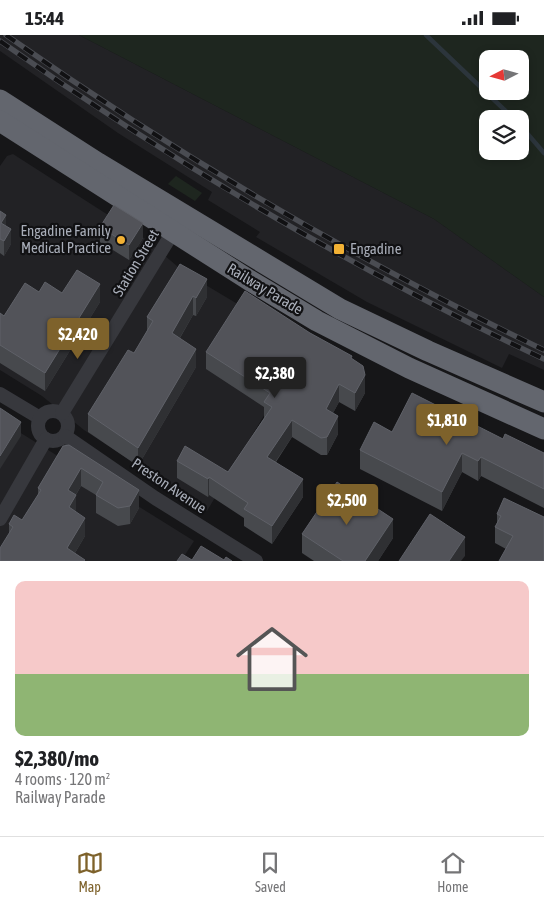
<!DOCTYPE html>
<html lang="en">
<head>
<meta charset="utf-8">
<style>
	:root { --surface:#fff; --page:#f6f6f6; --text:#202124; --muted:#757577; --line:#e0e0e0; --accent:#7e622b }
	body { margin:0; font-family:"Asap Condensed",sans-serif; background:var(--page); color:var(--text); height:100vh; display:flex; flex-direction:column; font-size:19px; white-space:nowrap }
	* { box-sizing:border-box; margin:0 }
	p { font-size:16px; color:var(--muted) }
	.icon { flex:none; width:28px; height:28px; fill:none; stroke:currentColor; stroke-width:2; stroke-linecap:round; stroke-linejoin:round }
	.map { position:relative; height:526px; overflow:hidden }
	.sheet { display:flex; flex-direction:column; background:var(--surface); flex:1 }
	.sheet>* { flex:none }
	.needle { width:32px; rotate:264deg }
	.controls { position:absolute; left:479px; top:15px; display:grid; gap:10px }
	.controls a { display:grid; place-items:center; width:50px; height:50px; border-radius:10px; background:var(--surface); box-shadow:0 2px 8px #0003; font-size:25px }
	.price { position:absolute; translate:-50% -42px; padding:0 11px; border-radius:5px; background:var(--accent); color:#fff; font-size:16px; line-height:32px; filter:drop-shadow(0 1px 2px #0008) }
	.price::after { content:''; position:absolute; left:50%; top:30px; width:15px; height:11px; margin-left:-8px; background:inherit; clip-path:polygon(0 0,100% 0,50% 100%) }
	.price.current { background:#222; color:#fff }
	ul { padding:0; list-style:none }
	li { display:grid; align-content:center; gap:10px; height:265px; padding:0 15px }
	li+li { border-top:1px solid var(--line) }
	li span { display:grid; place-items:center; height:155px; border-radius:10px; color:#555 }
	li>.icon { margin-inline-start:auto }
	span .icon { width:90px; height:90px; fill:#fffc; stroke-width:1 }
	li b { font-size:21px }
	.status { display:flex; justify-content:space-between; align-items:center; height:35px; padding:0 25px; background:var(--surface); direction:ltr }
	.status svg { height:14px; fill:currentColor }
	.tabs { display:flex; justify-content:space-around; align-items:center; height:70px; border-top:1px solid var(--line); background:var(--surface); font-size:14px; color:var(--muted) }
	.tabs a { display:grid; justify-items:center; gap:2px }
	.tabs .current { color:var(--accent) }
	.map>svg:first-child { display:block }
	.built { fill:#222225 }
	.green { fill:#1e261f; fill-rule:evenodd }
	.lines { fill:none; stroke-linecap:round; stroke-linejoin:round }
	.stream { stroke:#2c353c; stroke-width:4.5 }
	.minor { stroke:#37383d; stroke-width:14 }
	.highway { stroke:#63666e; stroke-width:21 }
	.rail-casing { stroke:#4a4c52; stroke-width:5.5 }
	.rail { stroke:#111113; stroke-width:4; stroke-dasharray:11; stroke-linecap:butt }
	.wall { fill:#47494d }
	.shaded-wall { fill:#2f3033 }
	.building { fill:#525359; stroke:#5f6168 }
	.poi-dot { fill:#f2b134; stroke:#111113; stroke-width:2 }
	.labels { text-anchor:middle; stroke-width:4.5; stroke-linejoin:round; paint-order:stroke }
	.poi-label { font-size:15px; fill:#a8adb8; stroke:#111113; text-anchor:end }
	.street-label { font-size:15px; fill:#a8adb8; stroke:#111113 }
</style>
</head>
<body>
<div class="status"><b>15:44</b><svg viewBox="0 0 49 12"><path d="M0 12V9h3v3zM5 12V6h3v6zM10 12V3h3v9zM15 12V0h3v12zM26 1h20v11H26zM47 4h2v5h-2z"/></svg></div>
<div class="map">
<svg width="544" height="526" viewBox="0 0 544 526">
	<rect width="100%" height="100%" fill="#161618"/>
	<g class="built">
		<polygon points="0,0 79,0 434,184 544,262 544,335 509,319 502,333 367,267 256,202 260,197 208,165 212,157 118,98 0,16"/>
		<polygon points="13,119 144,203 184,237 306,310 207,476 84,395 42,361 0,335 0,131 7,121"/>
		<polygon points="0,385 194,506 181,526 0,526"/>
	</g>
	<g class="green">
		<path d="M79,0H544V262L434,184ZM488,24H520V56H488ZM488,84H520V116H488Z"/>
		<polygon points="176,141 202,158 195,166 168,149"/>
	</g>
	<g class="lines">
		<g class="stream">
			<polyline points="426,0 514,84"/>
			<polyline points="520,90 544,118"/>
		</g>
		<g class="minor">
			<polyline points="0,359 40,383"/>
			<circle cx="53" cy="391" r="15"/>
			<polyline points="62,378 173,197"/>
			<polyline points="65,401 155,463 256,526"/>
			<polyline points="0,484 46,404"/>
		</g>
		<g class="highway">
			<polyline points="0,65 98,128 340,274 428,316 544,367"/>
			<polyline points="0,86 249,245 317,286 409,333 544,394"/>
		</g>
		<defs>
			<g id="rail">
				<path d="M6,0C177,120 356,225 544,315"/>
				<path d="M0,6C172,127 353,234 544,324"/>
			</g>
		</defs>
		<use href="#rail" class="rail-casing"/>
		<use href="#rail" class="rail"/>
	</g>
	<g class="wall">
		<polygon points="0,176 6,191 11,209 4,221 0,218"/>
		<polygon points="100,192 143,203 129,225 100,207"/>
		<polygon points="180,229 207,262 196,281 193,280 180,303 196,332 138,431 88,397 88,379 134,318 147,296 147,282"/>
		<polygon points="39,257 62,258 100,267 45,356 0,328 0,278 4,281"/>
		<polygon points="310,298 352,324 365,358 355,376 339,367 333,378 338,399 327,420 321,420 292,402 276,427 303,462 272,509 244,491 244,483 209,460 208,462 177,443 177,426 228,437 264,383 264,372 206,334 206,317"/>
		<polygon points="392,397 503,404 544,418 544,473 481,441 478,446 462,437 442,476 360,434 360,415"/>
		<polygon points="63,411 139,473 130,489 118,491 96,478 96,460 81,451 76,460 76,477 85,501 75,518 85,526 9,500 9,489 22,485 38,460 38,453"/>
		<polygon points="497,479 544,482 506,514 495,508 495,492 497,488"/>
		<polygon points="302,499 393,503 378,526 314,526 302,518"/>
	</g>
	<g class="shaded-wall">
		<polygon points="6,180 6,194 1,188"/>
		<polygon points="143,188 143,203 129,225 129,210"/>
		<polygon points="11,194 11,209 4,221 4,206"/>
		<polygon points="207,244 207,262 196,281 196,263"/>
		<polygon points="100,249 100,267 45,356 45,338"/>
		<polygon points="193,261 193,280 172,316 172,298"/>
		<polygon points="196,314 196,332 138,431 138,413"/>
		<polygon points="365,340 365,358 355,376 355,358"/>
		<polygon points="339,349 339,367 326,391 326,374"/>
		<polygon points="338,381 338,399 327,420 327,402"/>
		<polygon points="292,385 292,402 267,439 267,422"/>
		<polygon points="21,387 21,401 0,434 0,421"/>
		<polygon points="462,418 462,437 442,476 442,457"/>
		<polygon points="481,422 481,441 478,446 478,426"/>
		<polygon points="81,433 81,451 68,473 68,455"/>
		<polygon points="209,442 209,460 208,462 208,444"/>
		<polygon points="303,444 303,462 272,509 272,491"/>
		<polygon points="139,455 139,473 130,489 130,471"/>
		<polygon points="76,460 76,478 69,472"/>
		<polygon points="85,483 85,501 70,526 67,513"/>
		<polygon points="393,484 393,503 378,526 365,526"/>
		<polygon points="465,502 465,521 461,526 449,526"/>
	</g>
	<g class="building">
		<polygon points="114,170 143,188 129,210 100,192"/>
		<polygon points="0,176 6,180 1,188 11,194 4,206 0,204"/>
		<polygon points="180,229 207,244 196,263 193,261 172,298 196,314 138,413 88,379 128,315 134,318 153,286 147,282"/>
		<polygon points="77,235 100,249 45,338 0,310 0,278 4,281 25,248 39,257 45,247 62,258"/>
		<polygon points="245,256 310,298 352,321 351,323 363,331 365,340 355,358 339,349 326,374 338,381 327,402 321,403 292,385 267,422 303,444 272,491 244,474 248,468 209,442 208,444 177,426 185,411 228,437 272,372 264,367 270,358 206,317"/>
		<polygon points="412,358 503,404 505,399 544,418 544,454 481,422 478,426 462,418 442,457 360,415 374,387 392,397"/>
		<polygon points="0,373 21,387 0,421"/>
		<polygon points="69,410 139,455 130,471 118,473 96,460 103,447 81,433 68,455 76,460 69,472 85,483 67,513 85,525 84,526 0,526 0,513 13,492 9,489 14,480 22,485 41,455 38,453 63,411"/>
		<polygon points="337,447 393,484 365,526 343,526 302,499"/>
		<polygon points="504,463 544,482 544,526 499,526 513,501 495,492 501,481 497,479"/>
		<polygon points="430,479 465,502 449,526 399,526"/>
		<polygon points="201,511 224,525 226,522 232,526 177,526 182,519 192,525"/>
	</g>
	<g class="poi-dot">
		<circle cx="121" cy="205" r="5"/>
		<rect x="333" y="208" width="12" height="12" rx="2.5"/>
	</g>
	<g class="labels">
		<g class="poi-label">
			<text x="111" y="201">Engadine Family<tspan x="111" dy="17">Medical Practice</tspan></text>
			<text x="350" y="219" text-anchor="start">Engadine</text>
		</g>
		<g class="street-label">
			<text transform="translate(136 228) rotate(-59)" y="5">Station Street</text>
			<text transform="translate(265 254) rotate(31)" y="5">Railway Parade</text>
			<text transform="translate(169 451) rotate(34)" y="5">Preston Avenue</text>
		</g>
	</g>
</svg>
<div class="controls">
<a><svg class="needle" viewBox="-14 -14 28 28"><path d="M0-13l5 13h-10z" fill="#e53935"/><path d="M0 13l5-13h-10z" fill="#757577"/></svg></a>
<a><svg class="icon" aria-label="layers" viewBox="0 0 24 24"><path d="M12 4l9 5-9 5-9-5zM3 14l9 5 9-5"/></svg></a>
</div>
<b class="price" style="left:78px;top:325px">$2,420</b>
<b class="price current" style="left:275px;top:364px">$2,380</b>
<b class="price" style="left:447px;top:411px">$1,810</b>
<b class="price" style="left:347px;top:491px">$2,500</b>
</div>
<section class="sheet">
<ul>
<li><span style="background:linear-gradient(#f6c9c9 60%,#8fb573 0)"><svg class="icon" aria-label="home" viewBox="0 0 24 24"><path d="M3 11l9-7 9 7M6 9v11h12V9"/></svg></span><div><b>$2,380/mo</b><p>4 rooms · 120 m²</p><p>Railway Parade</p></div></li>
</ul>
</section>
<nav class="tabs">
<a class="current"><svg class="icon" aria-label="map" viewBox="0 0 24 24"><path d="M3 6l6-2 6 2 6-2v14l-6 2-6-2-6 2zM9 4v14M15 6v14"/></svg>Map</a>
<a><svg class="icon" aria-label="saved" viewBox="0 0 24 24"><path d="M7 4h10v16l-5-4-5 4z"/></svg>Saved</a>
<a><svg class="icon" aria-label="home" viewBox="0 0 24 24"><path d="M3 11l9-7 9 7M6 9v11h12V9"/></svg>Home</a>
</nav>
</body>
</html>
